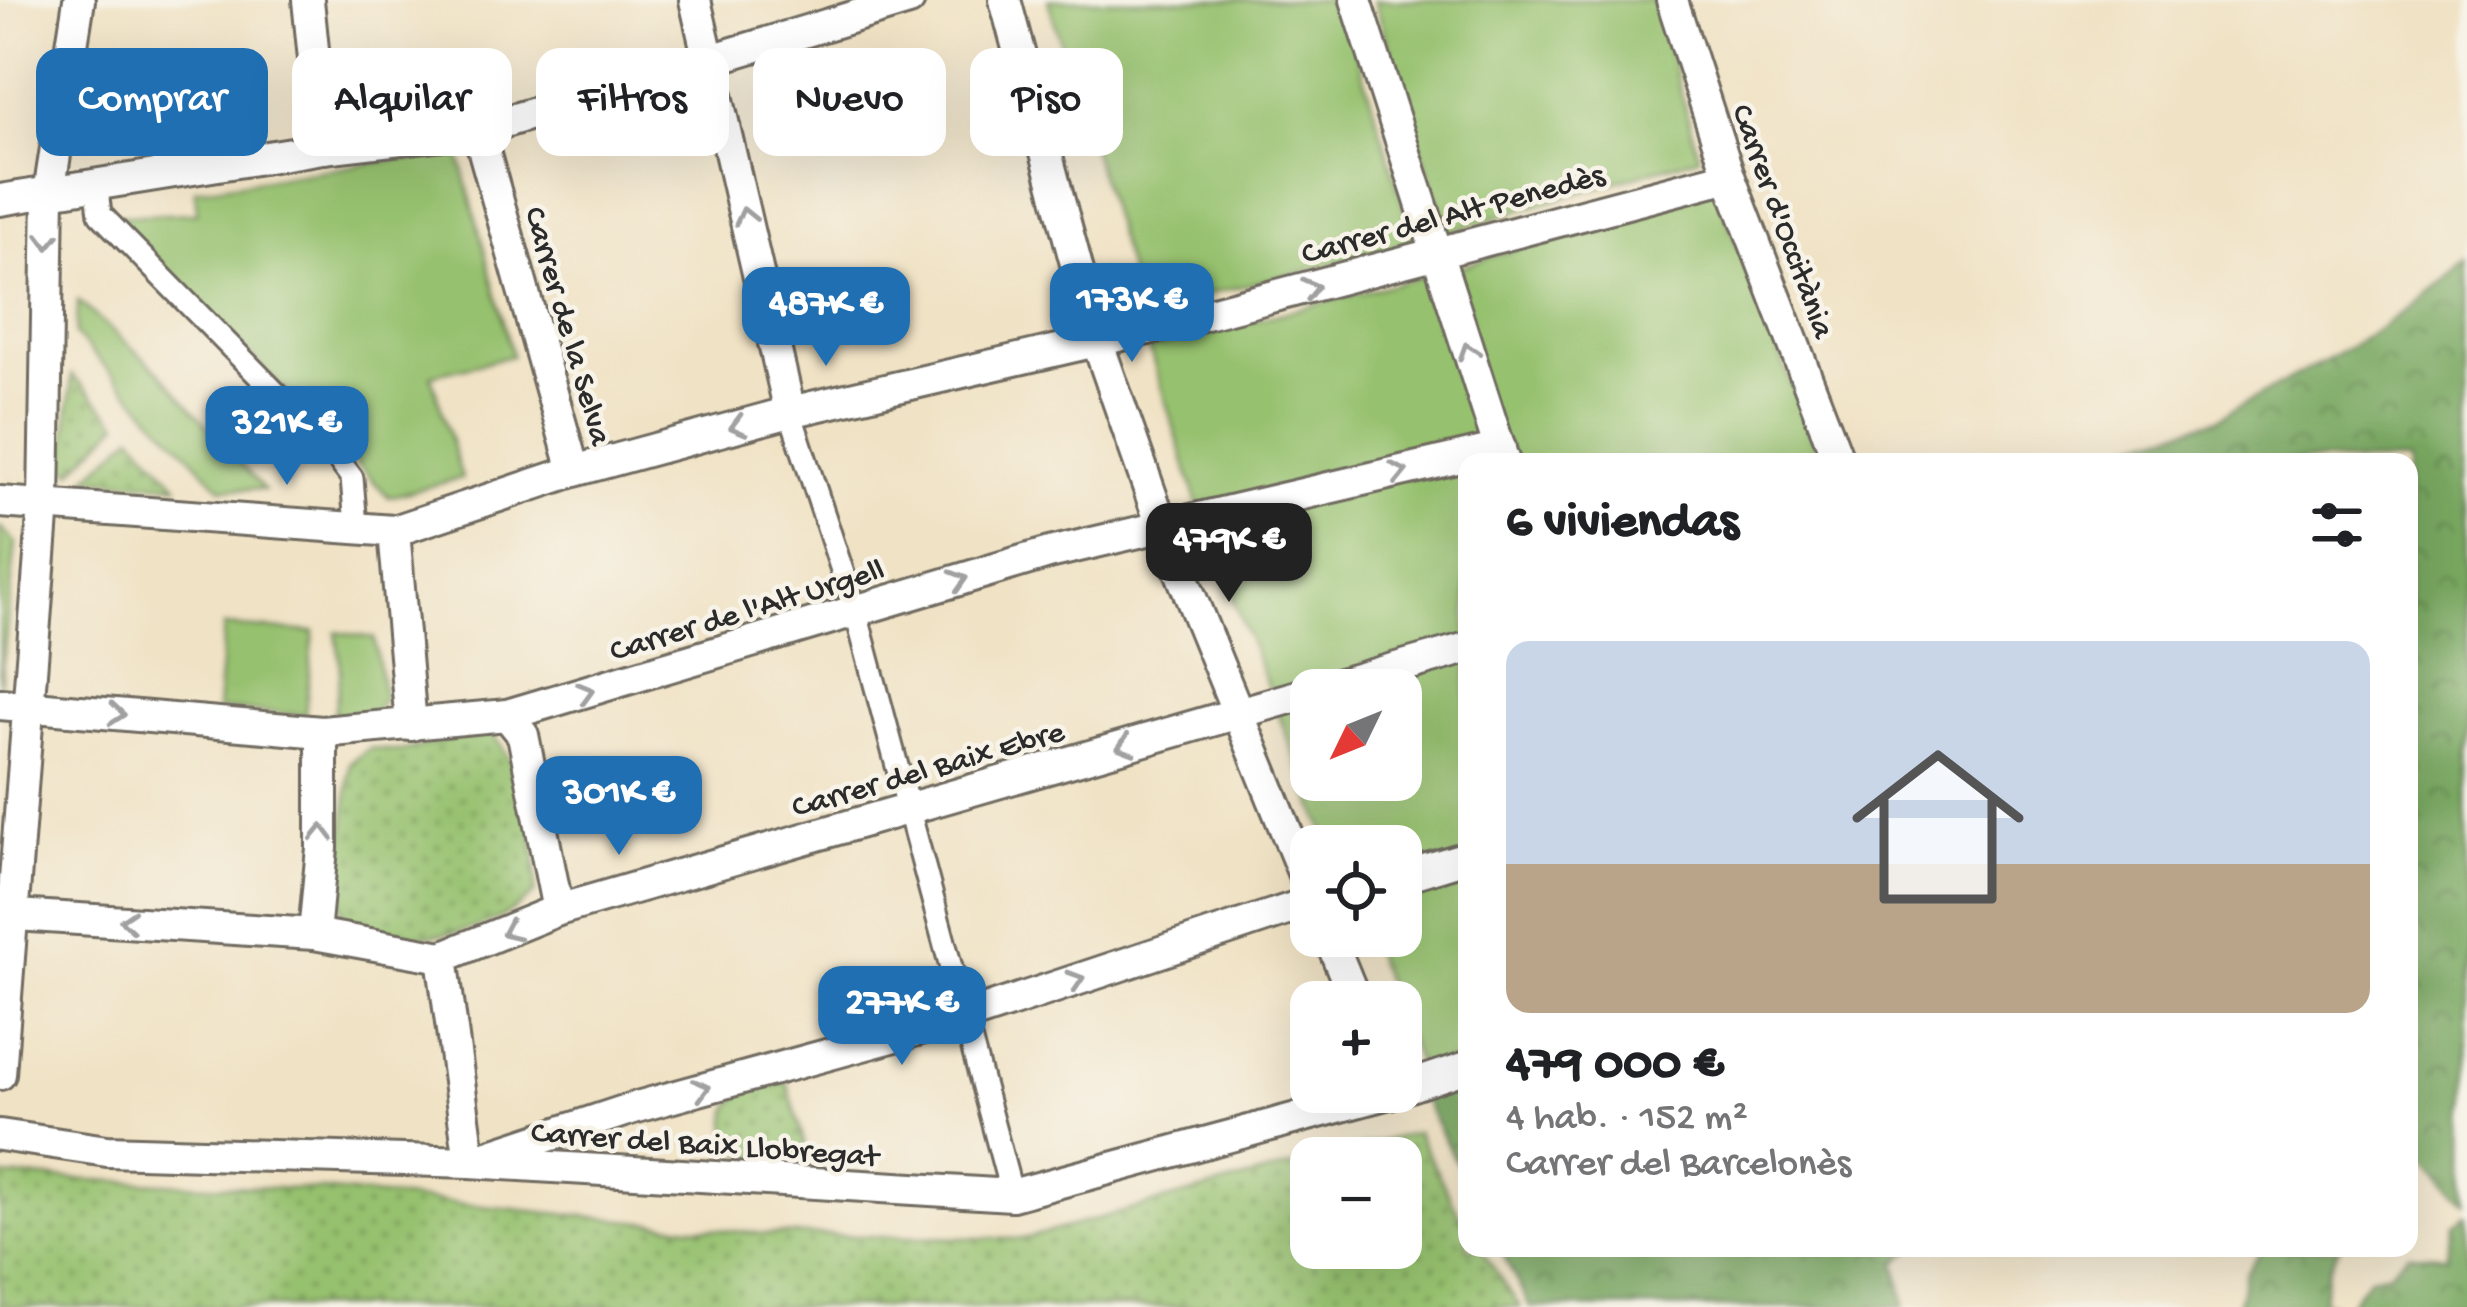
<!DOCTYPE html>
<html lang="es">
<head>
<meta charset="utf-8">
<style>
	:root { --surface:#fff; --page:#f2f2f2; --text:#202124; --muted:#757577; --line:#e0e0e0; --accent:#1f6fb2 }
	body { margin:0; font-family:"Gochi Hand",sans-serif; background:var(--page); color:var(--text); height:100vh; display:flex; flex-direction:column; font-size:45px; white-space:nowrap }
	* { box-sizing:border-box; margin:0 }
	p { font-size:39px; color:var(--muted) }
	.icon { flex:none; width:66px; height:66px; fill:none; stroke:currentColor; stroke-width:2; stroke-linecap:round; stroke-linejoin:round }
	.map { position:relative; flex:1; overflow:hidden }
	.drawer { position:absolute; left:1458px; top:453px; width:960px; height:804px; display:flex; flex-direction:column; background:var(--surface); border-radius:24px; box-shadow:0 12px 48px #0002 }
	.drawer>* { flex:none }
	.hud { position:absolute; left:36px; top:48px; width:1140px; height:108px; display:flex; gap:24px }
	.needle { width:78px; rotate:227deg }
	.controls { position:absolute; left:1290px; top:669px; display:grid; gap:24px }
	.controls a { display:grid; place-items:center; width:132px; height:132px; border-radius:24px; background:var(--surface); box-shadow:0 12px 48px #0002; font-size:60px }
	.price { position:absolute; translate:-50% -102px; padding:0 27px; border-radius:24px; background:var(--accent); color:#fff; font-size:39px; line-height:78px; filter:drop-shadow(0 3px 6px #0008) }
	.price::after { content:''; position:absolute; left:50%; top:72px; width:36px; height:27px; margin-left:-18px; background:inherit; clip-path:polygon(0 0,100% 0,50% 100%) }
	.price.on { background:#222; color:#fff }
	ul { padding:0; list-style:none }
	li { display:grid; align-content:center; gap:24px; height:636px; padding:0 48px }
	li+li { border-top:3px solid var(--line) }
	li span { display:grid; place-items:center; height:372px; border-radius:24px; color:#555 }
	li>.icon { margin-inline-start:auto }
	span .icon { width:216px; height:216px; fill:#fffc; stroke-width:1 }
	li b { font-size:51px }
	h2 { display:flex; justify-content:space-between; align-items:center; height:144px; padding:0 48px; font-size:51px }
	.pill { padding:0 42px; border-radius:24px; background:var(--surface); box-shadow:0 12px 48px #0002; font-size:42px; line-height:108px }
	.pill.on { background:var(--accent); color:#fff }
	.map>svg:first-child { display:block }
	.grass { fill:#96c16e; stroke:#60764c; stroke-width:3; fill-rule:evenodd }
	.forest { fill:url(#forest-crowns); stroke:#526946; stroke-width:3 }
	.park { fill:url(#park-dots); stroke:#60764c; stroke-width:3 }
	.lines { fill:none; stroke-linecap:round; stroke-linejoin:round }
	.pedestrian-casing { stroke:#706b61; stroke-width:27 }
	.minor-casing { stroke:#706b61; stroke-width:36 }
	.pedestrian { stroke:#fff; stroke-width:21 }
	.minor { stroke:#fff; stroke-width:30 }
	.oneway { stroke:#a0a0a0 }
	.labels { text-anchor:middle; stroke-width:9; stroke-linejoin:round; paint-order:stroke }
	.street-label { font-size:33px; fill:#2b2b2b; stroke:#f7f3e8 }
</style>
</head>
<body>
<div class="map">
<svg width="2467" height="1307" viewBox="0 0 2467 1307">
	<defs>
		<pattern id="forest-crowns" width="20" height="18" patternUnits="userSpaceOnUse" patternTransform="scale(3)"><rect width="20" height="18" fill="#78a761"/><path d="M2 6a3 3 0 1 1 6 0M12 15a3 3 0 1 1 6 0" fill="none" stroke="#638850"/></pattern>
		<pattern id="park-dots" width="8" height="8" patternUnits="userSpaceOnUse" patternTransform="scale(3)"><rect width="8" height="8" fill="#96c16e"/><path d="M2 2h.1M6 6h.1" fill="none" stroke="#7b9d5b" stroke-width="1.8" stroke-linecap="round"/></pattern>
	</defs>
	<rect width="100%" height="100%" fill="#f7f3e8"/>
	<filter id="ink" filterUnits="userSpaceOnUse"><feTurbulence type="fractalNoise" baseFrequency=".00833" numOctaves="2"/><feDisplacementMap in="SourceGraphic" scale="24" xChannelSelector="R" yChannelSelector="G"/><feConvolveMatrix kernelMatrix="1 2 1 2 8 2 1 2 1" color-interpolation-filters="sRGB"/></filter>
	<filter id="wash" filterUnits="userSpaceOnUse"><feTurbulence type="fractalNoise" baseFrequency=".004" numOctaves="4" result="noise"/><feDisplacementMap in="SourceGraphic" scale="48" xChannelSelector="R" yChannelSelector="G"/><feGaussianBlur stdDeviation="2.7" result="paint"/><feColorMatrix in="noise" values="0 0 0 0 0 0 0 0 0 0 0 0 0 0 0 0 0 1.4 0 .05"/><feComposite in="paint" operator="in"/></filter>
	<g filter="url(#wash)">
		<rect width="100%" height="100%" fill="#f0e2c4"/>
		<g class="grass">
			<polygon points="1048,0 1341,0 1415,244 1140,311"/>
			<polygon points="1374,0 1655,0 1699,157 1448,232"/>
			<polygon points="458,150 512,356 431,375 462,478 389,497 115,216 197,213 195,190"/>
			<path d="M1714,186L1822,462H1467V1056L1421,1070L1401,1020V1002H1394L1367,936H1401V846H1330L1205,527L1149,348L1462,266ZM1311,690H1401V780H1311Z"/>
			<polygon points="78,301 160,372 264,490 221,488 75,335"/>
			<polygon points="0,527 16,543 0,687"/>
			<polygon points="224,626 314,632 305,715 217,709"/>
			<polygon points="336,632 374,638 384,699 372,716 334,714 341,670"/>
		</g>
		<g class="forest">
			<polygon points="2467,262 2467,1200 2414,1142 2409,1145 2409,462 2069,462 2217,419 2379,330"/>
			<polygon points="1467,1085 1467,1184 1423,1098"/>
			<polygon points="2467,1212 2467,1307 2348,1307 2369,1276 2390,1272 2408,1253 2446,1258 2452,1224"/>
			<polygon points="1500,1248 1914,1248 1896,1263 1905,1307 1530,1307"/>
			<polygon points="2263,1248 2339,1248 2328,1269 2322,1301 2339,1307 2237,1307 2245,1274"/>
		</g>
		<g class="park">
			<polygon points="72,375 119,423 72,472 64,464"/>
			<polygon points="133,435 177,485 87,478"/>
			<path d="M489,731C525,767 539,843 535,893C484,941 404,948 343,915L339,891L350,763L370,748L400,751Z"/>
			<path d="M787,1082L810,1162L747,1157C724,1143 717,1105 747,1092C759,1087 774,1085 787,1082Z"/>
			<polygon points="1416,1132 1467,1229 1467,1248 1480,1248 1520,1307 0,1307 0,1176 321,1190 765,1234 1023,1239 1311,1161 1311,1248 1401,1248 1401,1158 1321,1158"/>
		</g>
	</g>
	<g filter="url(#ink)">
		<g class="lines">
			<defs>
				<g id="pedestrian">
					<polyline points="96,183 100,214 328,446 352,478 356,526"/>
					<polyline points="790,412 856,613 1012,1195"/>
				</g>
				<g id="minor">
					<polyline points="308,0 323,148"/>
					<polyline points="695,0 790,412"/>
					<polyline points="1005,0 1096,338 1163,529 1311,892"/>
					<polyline points="1356,0 1504,462"/>
					<polyline points="1672,0 1729,176 1839,462"/>
					<polyline points="478,130 574,471"/>
					<polyline points="0,200 323,148 478,130 909,0"/>
					<polyline points="0,502 394,531 574,471 790,412 1157,327 1729,176"/>
					<polyline points="394,531 411,725"/>
					<polyline points="1319,690 1467,648"/>
					<polyline points="0,704 322,732 507,715 1049,553 1500,448"/>
					<polyline points="507,715 523,735 558,910"/>
					<polyline points="1401,877 1467,857"/>
					<polyline points="0,914 314,934 442,957 558,910 1311,692"/>
					<polyline points="314,934 322,848 322,732"/>
					<polyline points="1329,936 1356,1002"/>
					<polyline points="442,957 470,1162 633,1108 965,1017 1311,902"/>
					<polyline points="0,1074 44,504 49,193 79,0"/>
					<polyline points="1401,1089 1467,1067"/>
					<polyline points="0,1135 107,1151 470,1162 1012,1195 1393,1092"/>
				</g>
			</defs>
			<use href="#pedestrian" class="pedestrian-casing"/>
			<use href="#minor" class="minor-casing"/>
			<use href="#pedestrian" class="pedestrian"/>
			<use href="#minor" class="minor"/>
		</g>
		<defs><path id="oneway-chevron" d="M-2-3.5L2.5 0L-2 3.5" fill="none" stroke-width="1.6" stroke-linecap="round" stroke-linejoin="round" transform="scale(3)"/></defs>
		<g class="oneway">
			<use href="#oneway-chevron" transform="translate(745 216) rotate(-103)"/>
			<use href="#oneway-chevron" transform="translate(48 241) rotate(91)"/>
			<use href="#oneway-chevron" transform="translate(1311 288) rotate(-14)"/>
			<use href="#oneway-chevron" transform="translate(1468 351) rotate(-108)"/>
			<use href="#oneway-chevron" transform="translate(738 426) rotate(165)"/>
			<use href="#oneway-chevron" transform="translate(1399 472) rotate(-13)"/>
			<use href="#oneway-chevron" transform="translate(959 580) rotate(-17)"/>
			<use href="#oneway-chevron" transform="translate(586 692) rotate(-16)"/>
			<use href="#oneway-chevron" transform="translate(117 714) rotate(5)"/>
			<use href="#oneway-chevron" transform="translate(1125 746) rotate(163)"/>
			<use href="#oneway-chevron" transform="translate(322 833) rotate(-89)"/>
			<use href="#oneway-chevron" transform="translate(128 921) rotate(-176)"/>
			<use href="#oneway-chevron" transform="translate(510 931) rotate(156)"/>
			<use href="#oneway-chevron" transform="translate(1076 980) rotate(-18)"/>
			<use href="#oneway-chevron" transform="translate(702 1089) rotate(-15)"/>
		</g>
	</g>
	<g class="labels">
		<g class="street-label">
			<text transform="translate(1452 211) rotate(-15)" y="12">Carrer del Alt Penedès</text>
			<text transform="translate(1786 220) rotate(70)" y="12">Carrer d'Occitània</text>
			<text transform="translate(571 325) rotate(74)" y="12">Carrer de la Selva</text>
			<text transform="translate(746 607) rotate(-17)" y="12">Carrer de l'Alt Urgell</text>
			<text transform="translate(927 766) rotate(-16)" y="12">Carrer del Baix Ebre</text>
			<text transform="translate(705 1141) rotate(4)" y="12">Carrer del Baix Llobregat</text>
		</g>
	</g>
</svg>
<div class="controls">
<a><svg class="needle" viewBox="-14 -14 28 28"><path d="M0-13l5 13h-10z" fill="#e53935"/><path d="M0 13l5-13h-10z" fill="#757577"/></svg></a>
<a><svg class="icon" aria-label="locate" viewBox="0 0 24 24"><circle cx="12" cy="12" r="6"/><path d="M12 2v4M12 18v4M2 12h4M18 12h4"/></svg></a>
<a>+</a>
<a>−</a>
</div>
<b class="price" style="left:1132px;top:365px">173K €</b>
<b class="price" style="left:826px;top:369px">487K €</b>
<b class="price" style="left:287px;top:488px">321K €</b>
<b class="price on" style="left:1229px;top:605px">479K €</b>
<b class="price" style="left:619px;top:858px">301K €</b>
<b class="price" style="left:902px;top:1068px">277K €</b>
<div class="hud">
<a class="pill on">Comprar</a>
<a class="pill">Alquilar</a>
<a class="pill">Filtros</a>
<a class="pill">Nuevo</a>
<a class="pill">Piso</a>
</div>
<section class="drawer">
<h2>6 viviendas<svg class="icon" aria-label="filters" viewBox="0 0 24 24"><path d="M4 7h16M4 17h16"/><circle cx="9" cy="7" r="2"/><circle cx="15" cy="17" r="2"/></svg></h2>
<ul>
<li><span style="background:linear-gradient(#c9d6e8 60%,#b9a48a 0)"><svg class="icon" aria-label="home" viewBox="0 0 24 24"><path d="M3 11l9-7 9 7M6 9v11h12V9"/></svg></span><div><b>479 000 €</b><p>4 hab. · 152 m²</p><p>Carrer del Barcelonès</p></div></li>
</ul>
</section>
</div>
</body>
</html>
